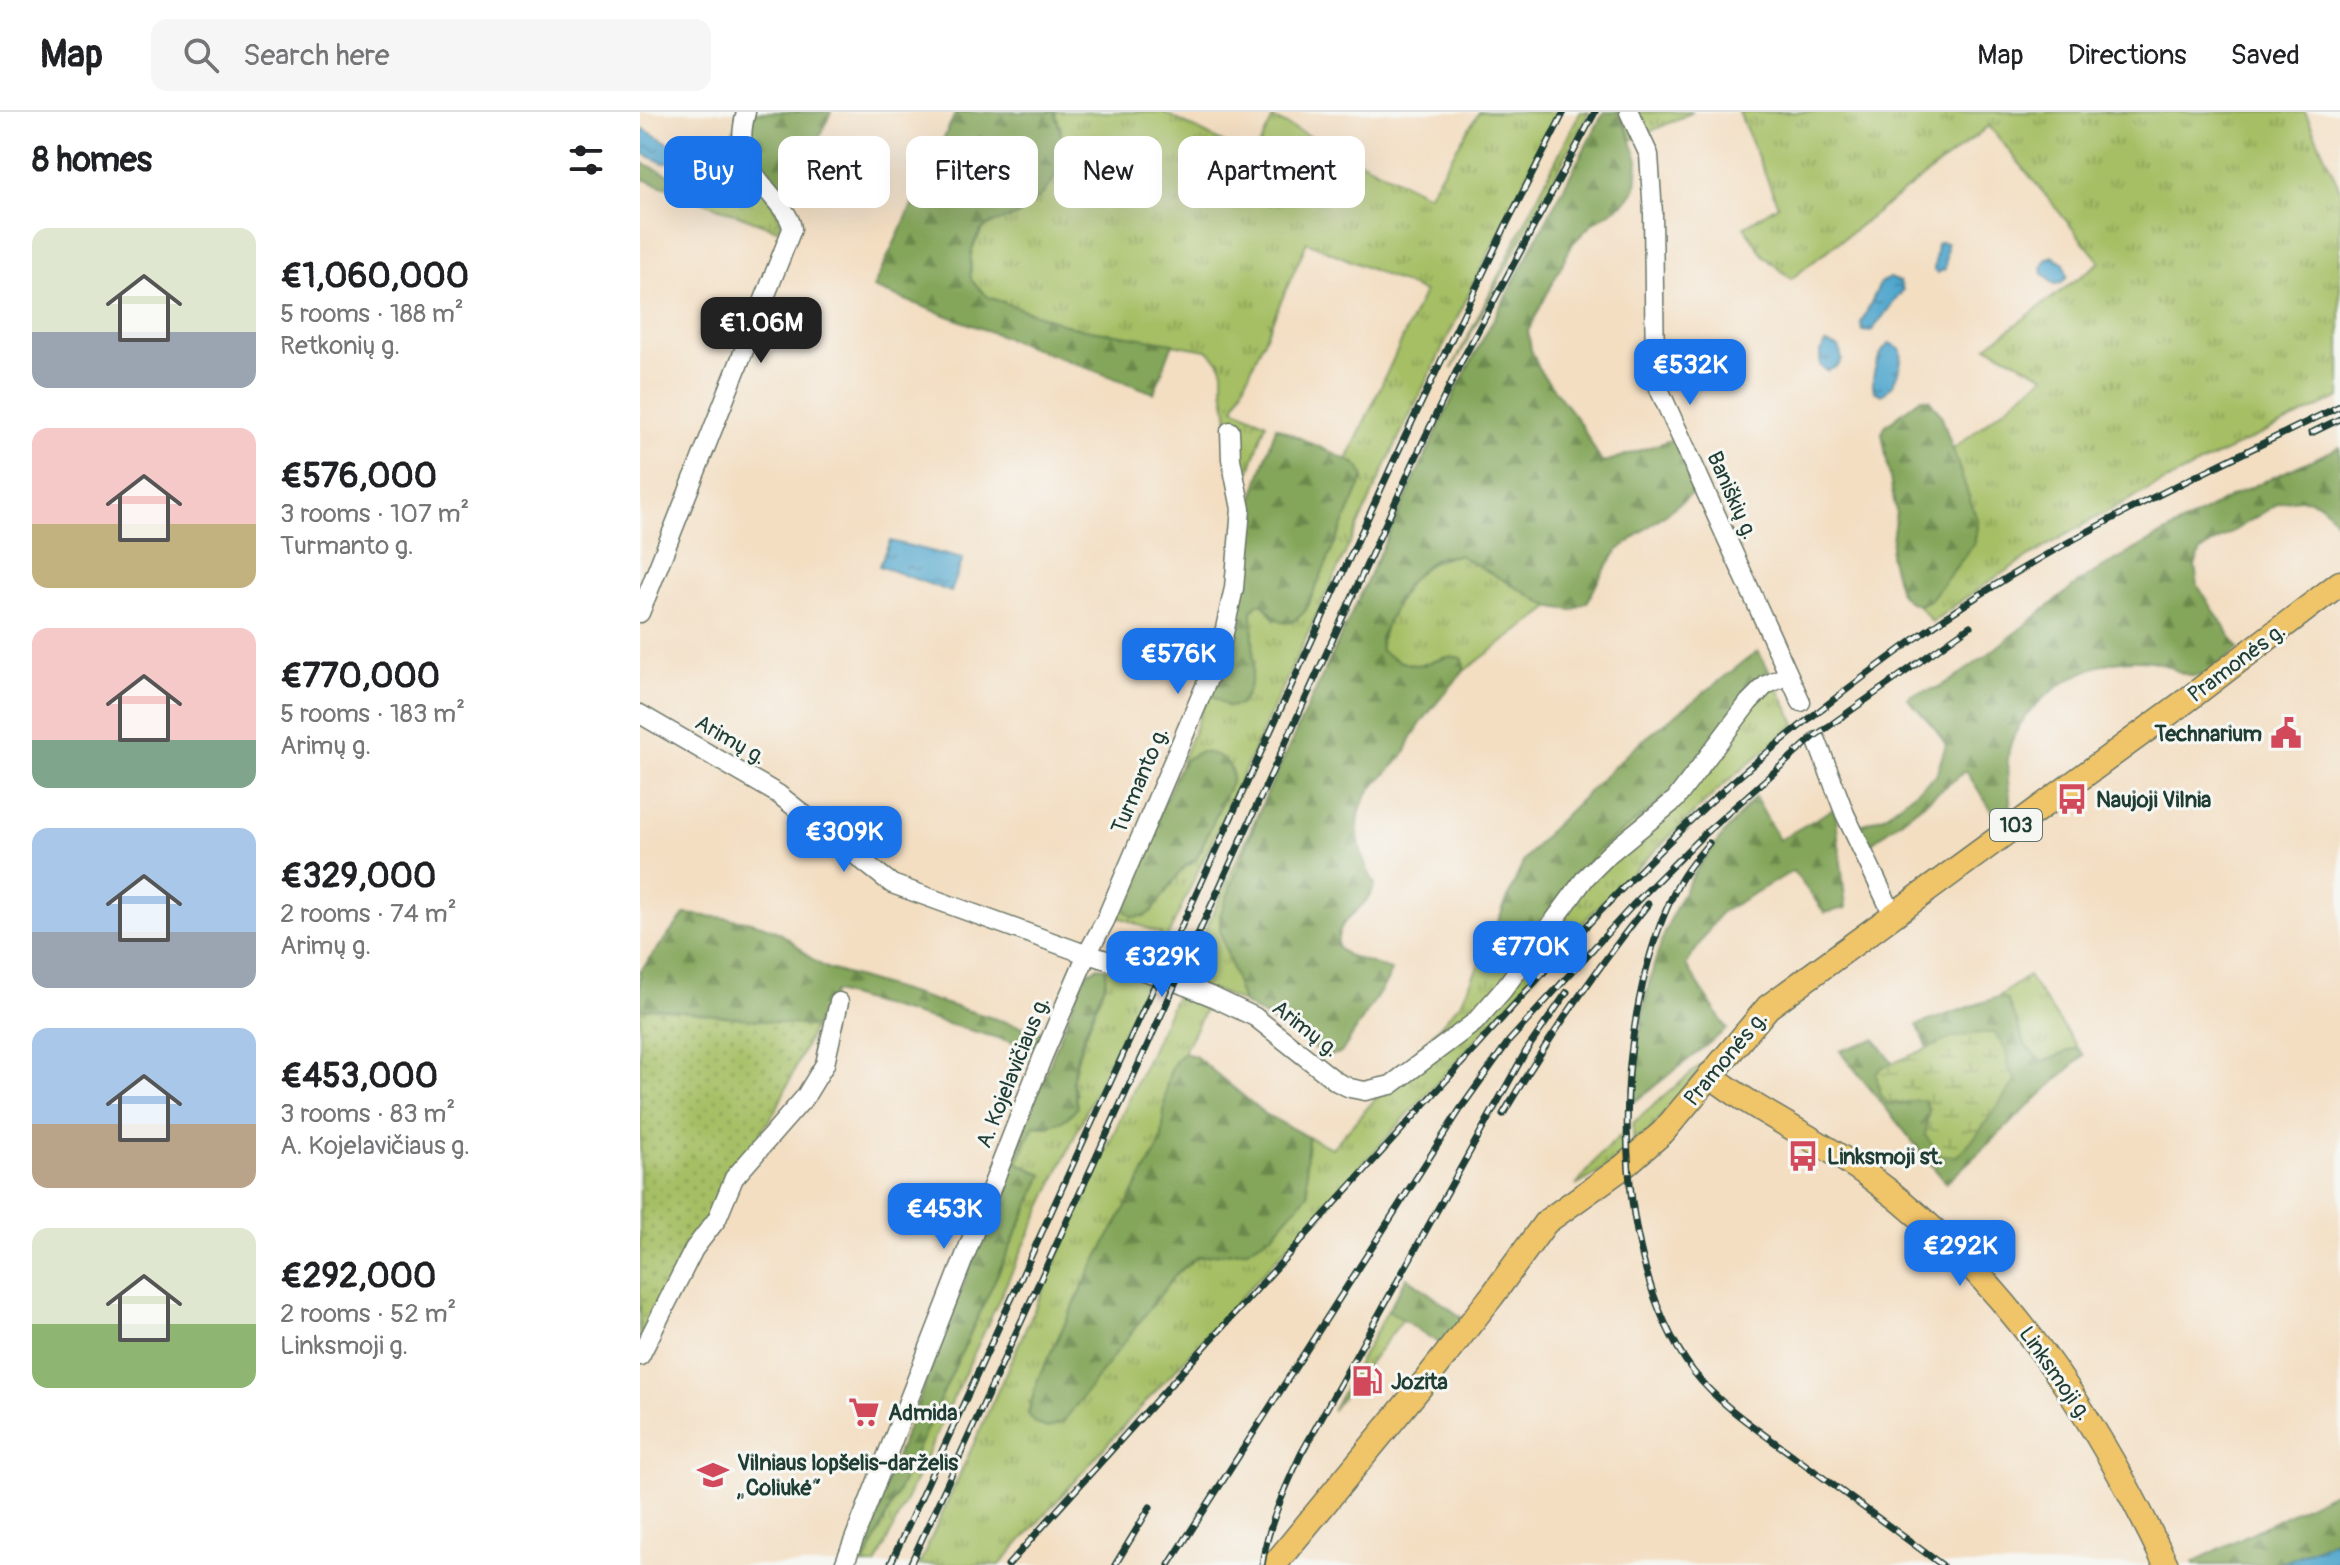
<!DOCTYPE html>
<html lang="en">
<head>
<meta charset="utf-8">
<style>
	:root { --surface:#fff; --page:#f6f6f6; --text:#202124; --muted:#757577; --line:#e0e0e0; --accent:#1a73e8 }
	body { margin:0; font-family:Pangolin,sans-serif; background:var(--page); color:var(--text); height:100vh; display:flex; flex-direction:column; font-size:30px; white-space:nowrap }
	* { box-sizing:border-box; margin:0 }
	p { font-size:26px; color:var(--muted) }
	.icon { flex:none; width:44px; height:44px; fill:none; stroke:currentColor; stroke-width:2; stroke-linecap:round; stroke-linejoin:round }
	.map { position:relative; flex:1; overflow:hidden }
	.sheet { display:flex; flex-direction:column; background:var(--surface); width:640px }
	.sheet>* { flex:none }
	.guide { position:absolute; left:24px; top:24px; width:760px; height:72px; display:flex; gap:16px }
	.price { position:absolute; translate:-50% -68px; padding:0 18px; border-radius:16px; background:var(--accent); color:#fff; font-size:26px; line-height:52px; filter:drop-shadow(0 2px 4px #0008) }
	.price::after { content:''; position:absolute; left:50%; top:48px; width:24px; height:18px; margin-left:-12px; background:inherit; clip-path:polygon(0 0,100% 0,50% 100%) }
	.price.selected { background:#222; color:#fff }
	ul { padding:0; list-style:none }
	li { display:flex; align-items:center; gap:24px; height:200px; padding:0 32px }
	li span { display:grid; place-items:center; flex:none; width:224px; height:160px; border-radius:16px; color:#555 }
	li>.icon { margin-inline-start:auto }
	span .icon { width:96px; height:96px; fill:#fffc; stroke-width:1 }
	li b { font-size:34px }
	h2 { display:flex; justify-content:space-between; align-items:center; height:96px; padding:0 32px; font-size:34px }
	.pill { padding:0 28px; border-radius:16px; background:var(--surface); box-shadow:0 8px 32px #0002; font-size:28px; line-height:72px }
	.pill.selected { background:var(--accent); color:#fff }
	header { display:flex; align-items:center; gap:48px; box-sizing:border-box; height:112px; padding:0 40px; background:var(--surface); border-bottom:2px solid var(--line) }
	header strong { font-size:38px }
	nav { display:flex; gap:44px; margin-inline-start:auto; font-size:28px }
	.search { width:560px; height:72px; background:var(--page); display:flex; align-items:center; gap:20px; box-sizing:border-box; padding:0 28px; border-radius:16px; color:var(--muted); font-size:30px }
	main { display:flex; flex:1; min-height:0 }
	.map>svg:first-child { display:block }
	.grass { fill:url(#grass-tufts); stroke:#627e4c; stroke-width:2 }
	.forest { fill:url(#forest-firs); stroke:#527247; stroke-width:2 }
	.wetland { fill:url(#wetland-marsh); stroke:#627e4c; stroke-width:2 }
	.garden { fill:url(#garden-dots); stroke:#627e4c; stroke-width:2 }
	.water { fill:url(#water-ripples); stroke:#387280; stroke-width:2 }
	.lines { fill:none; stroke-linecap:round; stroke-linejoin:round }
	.minor-casing { stroke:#697566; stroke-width:21 }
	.major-casing { stroke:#697566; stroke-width:27 }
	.minor { stroke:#fff; stroke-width:18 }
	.major { stroke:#f0c469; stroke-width:24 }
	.rail-casing { stroke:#1f3d34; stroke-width:7 }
	.rail { stroke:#f6f6f2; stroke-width:4; stroke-dasharray:12; stroke-linecap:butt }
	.labels { text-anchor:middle; stroke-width:6; stroke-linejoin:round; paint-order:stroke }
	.shield { fill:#f6f6f2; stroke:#60746d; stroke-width:2 }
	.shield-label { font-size:20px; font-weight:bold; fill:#1f3d34 }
	.street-label { font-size:22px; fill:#1f3d34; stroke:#f6f6f2 }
	.poi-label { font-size:22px; font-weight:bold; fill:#1f3d34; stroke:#f6f6f2; text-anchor:start }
</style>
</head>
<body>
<header>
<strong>Map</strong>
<div class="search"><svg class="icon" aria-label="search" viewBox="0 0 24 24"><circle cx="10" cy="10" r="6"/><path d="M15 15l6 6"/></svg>Search here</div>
<nav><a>Map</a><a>Directions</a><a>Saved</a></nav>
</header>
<main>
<section class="sheet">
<h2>8 homes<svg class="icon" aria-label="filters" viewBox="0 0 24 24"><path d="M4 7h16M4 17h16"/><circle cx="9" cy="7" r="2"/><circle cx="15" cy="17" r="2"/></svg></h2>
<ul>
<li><span style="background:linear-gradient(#dfe7d0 65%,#9aa5b1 0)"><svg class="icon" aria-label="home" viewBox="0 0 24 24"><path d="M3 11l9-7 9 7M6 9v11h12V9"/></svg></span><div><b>€1,060,000</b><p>5 rooms · 188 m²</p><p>Retkonių g.</p></div></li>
<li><span style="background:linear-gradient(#f6c9c9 60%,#c2b280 0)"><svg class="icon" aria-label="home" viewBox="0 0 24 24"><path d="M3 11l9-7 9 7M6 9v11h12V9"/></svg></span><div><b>€576,000</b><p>3 rooms · 107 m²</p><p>Turmanto g.</p></div></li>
<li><span style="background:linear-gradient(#f6c9c9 70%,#7fa58c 0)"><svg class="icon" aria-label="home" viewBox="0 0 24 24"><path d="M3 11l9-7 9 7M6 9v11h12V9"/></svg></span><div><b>€770,000</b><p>5 rooms · 183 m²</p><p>Arimų g.</p></div></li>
<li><span style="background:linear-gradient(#a9c7e8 65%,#9aa5b1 0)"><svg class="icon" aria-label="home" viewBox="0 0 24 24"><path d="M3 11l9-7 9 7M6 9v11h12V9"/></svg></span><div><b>€329,000</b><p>2 rooms · 74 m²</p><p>Arimų g.</p></div></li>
<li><span style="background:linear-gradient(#a9c7e8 60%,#b9a48a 0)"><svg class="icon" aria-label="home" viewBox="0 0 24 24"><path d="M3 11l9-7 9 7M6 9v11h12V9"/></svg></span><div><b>€453,000</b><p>3 rooms · 83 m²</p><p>A. Kojelavičiaus g.</p></div></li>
<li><span style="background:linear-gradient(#dfe7d0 60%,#8fb573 0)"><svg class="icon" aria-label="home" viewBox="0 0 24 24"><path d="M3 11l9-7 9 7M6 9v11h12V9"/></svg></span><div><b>€292,000</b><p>2 rooms · 52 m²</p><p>Linksmoji g.</p></div></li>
</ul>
</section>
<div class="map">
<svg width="1700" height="1453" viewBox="0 0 1700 1453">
	<defs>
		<pattern id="grass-tufts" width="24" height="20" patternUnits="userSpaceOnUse" patternTransform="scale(2)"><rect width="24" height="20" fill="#a6bf65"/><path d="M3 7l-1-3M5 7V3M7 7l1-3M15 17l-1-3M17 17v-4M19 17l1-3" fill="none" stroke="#879c54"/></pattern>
		<pattern id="forest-firs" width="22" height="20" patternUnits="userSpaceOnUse" patternTransform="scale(2)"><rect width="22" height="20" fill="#84a65a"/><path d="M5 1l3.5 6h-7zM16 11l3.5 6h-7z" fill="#6b884b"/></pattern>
		<pattern id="wetland-marsh" width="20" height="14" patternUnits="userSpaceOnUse" patternTransform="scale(2)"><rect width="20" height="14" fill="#a6bf65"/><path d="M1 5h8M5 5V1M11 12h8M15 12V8" fill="none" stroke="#879c54"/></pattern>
		<pattern id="garden-dots" width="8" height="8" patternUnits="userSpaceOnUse" patternTransform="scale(2)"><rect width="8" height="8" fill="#a6bf65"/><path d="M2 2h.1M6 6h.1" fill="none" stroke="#879c54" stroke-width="1.8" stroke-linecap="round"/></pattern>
		<pattern id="water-ripples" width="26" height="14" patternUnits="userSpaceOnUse" patternTransform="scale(2)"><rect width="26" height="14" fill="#50a6cd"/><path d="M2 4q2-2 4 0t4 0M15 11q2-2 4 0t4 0" fill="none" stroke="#4288a7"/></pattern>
	</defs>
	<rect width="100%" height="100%" fill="#f6f6f2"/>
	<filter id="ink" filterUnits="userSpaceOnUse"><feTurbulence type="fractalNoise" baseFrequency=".0125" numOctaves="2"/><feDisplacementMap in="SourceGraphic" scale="16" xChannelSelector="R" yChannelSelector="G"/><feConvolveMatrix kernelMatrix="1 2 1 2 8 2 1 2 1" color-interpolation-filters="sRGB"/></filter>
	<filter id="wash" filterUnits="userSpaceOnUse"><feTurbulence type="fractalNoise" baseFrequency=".006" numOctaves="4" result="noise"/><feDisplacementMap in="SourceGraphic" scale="32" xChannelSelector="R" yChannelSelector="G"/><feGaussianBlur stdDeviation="1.8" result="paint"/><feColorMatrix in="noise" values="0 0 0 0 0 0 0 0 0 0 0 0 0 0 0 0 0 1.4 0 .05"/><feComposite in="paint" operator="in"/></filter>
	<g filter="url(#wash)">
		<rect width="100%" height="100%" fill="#f3dec2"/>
		<g class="grass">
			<polygon points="414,0 523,0 613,46 633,6 788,83 839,0 918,0 758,327 514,854 509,852 521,822 474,803 486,777 536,764 544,755 553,751 592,668 592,657 547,646 539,656 569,581 611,571 612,498 617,492 623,492 635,508 714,351 707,348 784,180 667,130 594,296 626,311 607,367 603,368 590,319 583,276 583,259 579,249 567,238 432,215 348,185 331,168 331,139 342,118 356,109 380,102 405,80 421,17"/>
			<polygon points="940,0 949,0 812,257"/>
			<polygon points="980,0 1053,0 992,28"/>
			<path d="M1099,0H1665L1700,77V285C1560,351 1416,417 1292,510L1278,493L1290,488L1334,432L1338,411L1312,338L1405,264L1347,234L1460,150L1349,14L1151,167L1124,144L1104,115L1138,93Z"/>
			<polygon points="97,13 141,110 137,118 51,85"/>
			<path d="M819,443L911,495L824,559L823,547C807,540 794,552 778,553C764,553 752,546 741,539C740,524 745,516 751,503C768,469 778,449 819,443Z"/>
			<path d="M1128,557L1156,612L1081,675L960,792L471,1328L360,1453H279L624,688L580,804V819L603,891L575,878L543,941C519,961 527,1003 521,1031L451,1158L398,1267L388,1301L396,1312L408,1316L536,1162L557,1145L607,1138L668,1082L666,1052L668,1025L692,1036L822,889L847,835L875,838L958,738L974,724Z"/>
			<polygon points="466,856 508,866 236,1453 224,1453 403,1063 377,1050 394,1013 410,1015 437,983 432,969 439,942 466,867"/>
			<path d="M1388,864L1438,936C1424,939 1415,948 1401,949L1386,934L1367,888L1358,885Z"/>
			<polygon points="1063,951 1066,951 994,1038 993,1011"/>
			<polygon points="984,1020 985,1045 936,1074 959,1044"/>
			<polygon points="748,1198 763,1207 692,1299"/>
		</g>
		<g class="forest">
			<polygon points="114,0 191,0 150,91 109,45 110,10"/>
			<path d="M316,0H414C429,34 423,65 394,90C390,93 385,99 380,102C367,109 350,108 340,120C329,135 330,151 331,168L348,185L432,215L533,231L514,281L233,176Z"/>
			<path d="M964,0H980L998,48L996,76L984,91L953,111L933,131L888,219L891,238L900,259L940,311L962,351L1034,327L1054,380L977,439L960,465L948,489L933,498L911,495L819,443L797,446L780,458L766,473L740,526L741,539C752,546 764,553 778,553C795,552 807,540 823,547L824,559C807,579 787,600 774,622C770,627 769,633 766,639C758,653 744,662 733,675C708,703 718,744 735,772C726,802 694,803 698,836L707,843L751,858L747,869L701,941L687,944L603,891L580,819V804L624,688L819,272Z"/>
			<polygon points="0,50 42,68 50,74 51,85 0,66"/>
			<polygon points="1281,286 1289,287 1301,303 1338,411 1334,432 1290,488 1278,493 1268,489 1260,481 1250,443 1256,400 1242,321 1245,314"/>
			<path d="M636,315L714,351L720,356L724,365L666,498C646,521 639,509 623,492H617L612,498C612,529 620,568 600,593L588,595L569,581L597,495L605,460L608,410L612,388Z"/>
			<path d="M1700,335V415C1681,389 1673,381 1639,391L1561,439L1555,454L1558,474L1599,537C1588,545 1573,561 1559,564C1546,566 1531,554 1519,551C1512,548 1502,548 1495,548C1447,547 1380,590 1369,638C1365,660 1370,683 1372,705L1361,713L1326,659L1229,733L1218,714L1246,703L1296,663L1306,633L1294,615L1267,586L1273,582L1297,576L1310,569L1346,544L1438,471L1461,456L1594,383Z"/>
			<polygon points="1118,539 1128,557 1105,579 1068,636 1031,682 958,738 885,836 875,838 847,835 884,748 909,719 994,635"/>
			<path d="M559,640C578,641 592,647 592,668L557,746L544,755L512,799L505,804L492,805L484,797L486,777L539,656L547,646Z"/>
			<path d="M1115,685L1139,728L1195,696L1206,796L1185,801L1153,759L1080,801L1046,853L1087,917L993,991C998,907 1011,829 1057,757C1074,732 1095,708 1115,685Z"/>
			<path d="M45,802C80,806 120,805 149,827C165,839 169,848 189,857L403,921L397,937L194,880L174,915L15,896L0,898V859Z"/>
			<path d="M458,855L466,856V867C455,898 437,932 433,965C432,975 437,986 437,996C424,1011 413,1015 394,1013L377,1050L403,1063L224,1453H214L441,871L448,860Z"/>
			<path d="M1358,885L1367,887L1386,934L1401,949C1415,948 1424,939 1438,936L1444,943L1306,1071L1200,939L1235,927L1253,951L1241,956L1236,962L1240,981L1248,992C1262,993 1271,987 1284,987L1289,998L1286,1010L1375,967L1368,958L1366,938L1312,926L1288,936L1277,913Z"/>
			<path d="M543,941L555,944L625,1002L668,1025L666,1052L668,1082L633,1122L607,1138L557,1145L537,1161L423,1310L408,1316L396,1312L388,1302L398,1267L451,1158L521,1031C527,1003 519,961 543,941Z"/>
			<polygon points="767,1165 825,1208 803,1234 748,1198"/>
			<polygon points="1700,1377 1700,1426 1638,1453 1555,1453 1553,1450"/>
		</g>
		<path class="wetland" d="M1339,921H1355L1366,938L1368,957L1376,968L1336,1024L1317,1044L1300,1043L1285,1023L1289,998L1285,988C1271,987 1262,993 1248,992L1240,981L1236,962L1241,956L1312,926Z"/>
		<polygon class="garden" points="15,896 174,915 136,998 86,1071 0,1238 0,898"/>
		<g class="water">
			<polygon points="0,15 34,34 37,42 33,49 23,51 0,40"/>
			<polygon points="1300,130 1307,131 1305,157 1297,161 1294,158 1297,132"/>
			<path d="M1413,144L1424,151L1427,165L1422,171L1414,172L1403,162C1401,153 1403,147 1413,144Z"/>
			<polygon points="1250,166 1260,170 1263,178 1231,220 1223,219 1221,211 1241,170"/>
			<polygon points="1186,231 1199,235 1202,248 1198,254 1187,259 1180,253 1180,240"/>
			<path d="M1250,231L1261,238C1263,252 1255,275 1242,283L1234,279C1230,265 1238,240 1250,231Z"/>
			<polygon points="250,429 323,447 311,480 239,454"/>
			<polygon points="1700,1426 1700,1453 1638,1453"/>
		</g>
	</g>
	<g filter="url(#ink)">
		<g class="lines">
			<defs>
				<g id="minor">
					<polyline points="989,0 1009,43 1013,101 1015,258 1019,277 1161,590"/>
					<path d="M0,501L152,117C151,106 144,99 137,90C111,58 94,44 106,0"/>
					<polyline points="0,602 138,682 252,772 437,839 526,866 573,885 615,905 697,970 710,976 725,979 751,973 835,910 863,878 946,765 970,741 1035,688 1109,590 1126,573 1148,563"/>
					<polyline points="1177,629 1205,702 1253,803"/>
					<polyline points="0,1244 54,1137 77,1107 94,1066 165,985 185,952 199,890"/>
					<polyline points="204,1453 403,944 447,842 465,809 580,539 594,476 601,397 591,347 590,319"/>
				</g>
				<g id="major">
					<path d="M1070,963C1120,1002 1179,1027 1230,1065C1365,1164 1455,1303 1526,1453"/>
					<polyline points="634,1453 786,1268 852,1184 906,1110 983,1055 1023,1020 1128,895 1547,588 1700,471"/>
				</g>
			</defs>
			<use href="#minor" class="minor-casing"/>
			<use href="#major" class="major-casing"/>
			<use href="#minor" class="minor"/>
			<use href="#major" class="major"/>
			<defs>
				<g id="rail">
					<polyline points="1671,321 1700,307"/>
					<path d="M1069,731C1057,745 1045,759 1037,775C971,902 965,1141 1053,1259C1079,1293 1121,1320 1155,1345C1204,1381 1253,1417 1302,1453"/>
					<path d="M863,1002C907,928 955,859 1008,792"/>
					<polyline points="250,1453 762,331 866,113 924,0"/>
					<polyline points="270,1453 781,334 819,254 955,0"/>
					<path d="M368,1453C500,1306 632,1160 765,1014C863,906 959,794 1066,694C1133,632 1209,575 1283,521C1412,429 1559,363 1700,294"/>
					<polyline points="475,1453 510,1395"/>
					<polyline points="529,1453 821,996 869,929 993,793 1063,723 1175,624 1330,514"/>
					<path d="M622,1453C628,1413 644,1379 661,1342L886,939L927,880"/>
				</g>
			</defs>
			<use href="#rail" class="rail-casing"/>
			<use href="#rail" class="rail"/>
		</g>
	</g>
	<defs>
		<symbol id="civic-bare" viewBox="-9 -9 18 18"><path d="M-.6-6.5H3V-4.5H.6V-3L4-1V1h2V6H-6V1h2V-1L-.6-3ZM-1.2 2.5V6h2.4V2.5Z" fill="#d1495b" stroke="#f6f6f2" stroke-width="2.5" paint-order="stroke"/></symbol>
		<symbol id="bus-bare" viewBox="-9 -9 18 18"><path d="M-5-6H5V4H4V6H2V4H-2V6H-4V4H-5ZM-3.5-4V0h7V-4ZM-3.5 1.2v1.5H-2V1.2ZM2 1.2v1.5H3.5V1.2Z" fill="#d1495b" stroke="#f6f6f2" stroke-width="2.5" paint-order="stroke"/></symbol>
		<symbol id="fuel-bare" viewBox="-9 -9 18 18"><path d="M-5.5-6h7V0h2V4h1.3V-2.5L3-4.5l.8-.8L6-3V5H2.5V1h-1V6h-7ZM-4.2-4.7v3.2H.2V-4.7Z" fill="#d1495b" stroke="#f6f6f2" stroke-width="2.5" paint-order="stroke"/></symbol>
		<symbol id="supermarket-bare" viewBox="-9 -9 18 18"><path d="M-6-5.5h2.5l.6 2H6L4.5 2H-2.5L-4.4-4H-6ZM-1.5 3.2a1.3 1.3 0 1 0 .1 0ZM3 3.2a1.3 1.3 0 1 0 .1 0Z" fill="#d1495b" stroke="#f6f6f2" stroke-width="2.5" paint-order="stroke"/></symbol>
		<symbol id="school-bare" viewBox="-9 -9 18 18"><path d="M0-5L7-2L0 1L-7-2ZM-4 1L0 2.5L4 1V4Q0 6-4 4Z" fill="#d1495b" stroke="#f6f6f2" stroke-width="2.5" paint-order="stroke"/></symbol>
	</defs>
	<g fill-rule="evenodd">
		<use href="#civic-bare" x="1624" y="599" width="44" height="44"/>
		<use href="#bus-bare" x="1410" y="665" width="44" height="44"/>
		<use href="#bus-bare" x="1141" y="1022" width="44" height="44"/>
		<use href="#fuel-bare" x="705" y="1247" width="44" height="44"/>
		<use href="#supermarket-bare" x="202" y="1278" width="44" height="44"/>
		<use href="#school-bare" x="51" y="1341" width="44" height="44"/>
	</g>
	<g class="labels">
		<rect class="shield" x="1350" y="697" width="52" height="32" rx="6"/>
		<g class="shield-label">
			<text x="1376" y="720">103</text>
		</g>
		<g class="street-label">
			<text transform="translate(1093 383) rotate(66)" y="8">Baniškių g.</text>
			<text transform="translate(1596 550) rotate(-37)" y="8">Pramonės g.</text>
			<text transform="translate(91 627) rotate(30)" y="8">Arimų g.</text>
			<text transform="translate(499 668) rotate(-67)" y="8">Turmanto g.</text>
			<text transform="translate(666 916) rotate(38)" y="8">Arimų g.</text>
			<text transform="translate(1085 946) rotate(-50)" y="8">Pramonės g.</text>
			<text transform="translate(372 960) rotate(-68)" y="8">A. Kojelavičiaus g.</text>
			<text transform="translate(1416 1261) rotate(55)" y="8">Linksmoji g.</text>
		</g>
		<g class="poi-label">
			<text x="1622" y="629" text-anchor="end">Technarium</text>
			<text x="1456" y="695">Naujoji Vilnia</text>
			<text x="1187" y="1052">Linksmoji st.</text>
			<text x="751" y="1277">Jozita</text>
			<text x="248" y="1308">Admida</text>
			<text x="97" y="1358">Vilniaus lopšelis-darželis<tspan x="97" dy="25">„Coliukė“</tspan></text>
		</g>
	</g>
</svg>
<b class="price selected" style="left:121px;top:253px">€1.06M</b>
<b class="price" style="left:1050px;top:295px">€532K</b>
<b class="price" style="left:538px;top:584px">€576K</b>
<b class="price" style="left:204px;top:762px">€309K</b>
<b class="price" style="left:890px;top:877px">€770K</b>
<b class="price" style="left:522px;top:887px">€329K</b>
<b class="price" style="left:304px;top:1139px">€453K</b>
<b class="price" style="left:1320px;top:1176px">€292K</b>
<div class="guide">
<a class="pill selected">Buy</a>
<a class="pill">Rent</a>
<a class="pill">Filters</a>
<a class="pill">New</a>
<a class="pill">Apartment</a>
</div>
</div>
</main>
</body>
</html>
